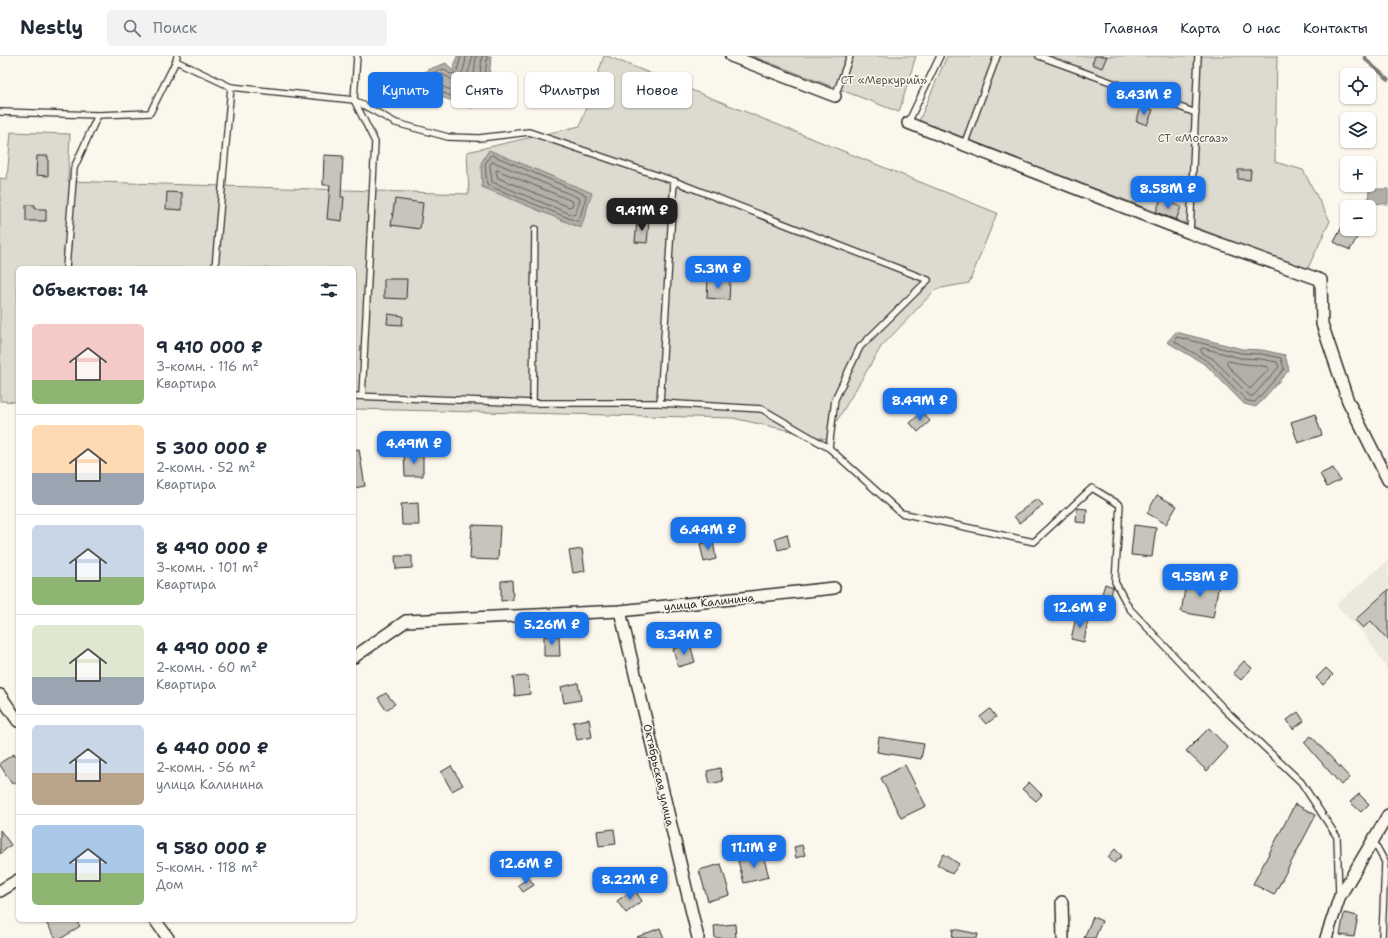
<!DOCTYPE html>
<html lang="ru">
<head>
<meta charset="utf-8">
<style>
	:root { --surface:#fff; --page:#f2f2f3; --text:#1f2937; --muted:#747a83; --line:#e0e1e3; --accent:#1a73e8 }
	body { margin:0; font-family:"Shantell Sans",sans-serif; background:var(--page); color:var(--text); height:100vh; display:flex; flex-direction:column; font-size:15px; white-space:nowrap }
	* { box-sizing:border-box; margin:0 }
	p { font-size:13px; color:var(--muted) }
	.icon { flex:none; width:22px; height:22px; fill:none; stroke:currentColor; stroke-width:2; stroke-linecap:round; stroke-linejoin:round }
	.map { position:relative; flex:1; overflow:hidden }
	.panel { position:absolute; left:16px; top:210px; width:340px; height:656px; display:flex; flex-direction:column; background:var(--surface); border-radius:6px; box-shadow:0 1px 3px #0004 }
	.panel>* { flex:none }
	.hud { position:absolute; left:368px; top:16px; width:380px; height:36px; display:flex; gap:8px }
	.controls { position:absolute; left:1340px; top:12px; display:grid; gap:8px }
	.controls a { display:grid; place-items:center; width:36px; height:36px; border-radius:6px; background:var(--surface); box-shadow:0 1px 3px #0004; font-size:20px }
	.price { position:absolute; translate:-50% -34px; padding:0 9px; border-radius:8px; background:var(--accent); color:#fff; font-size:13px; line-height:26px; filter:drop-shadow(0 1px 2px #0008) }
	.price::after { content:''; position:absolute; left:50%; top:24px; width:12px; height:9px; margin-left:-6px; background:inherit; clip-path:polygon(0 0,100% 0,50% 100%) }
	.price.selected { background:#222; color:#fff }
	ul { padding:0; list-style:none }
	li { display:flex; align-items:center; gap:12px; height:100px; padding:0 16px }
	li+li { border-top:1px solid var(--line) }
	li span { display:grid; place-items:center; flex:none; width:112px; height:80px; border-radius:6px; color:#555 }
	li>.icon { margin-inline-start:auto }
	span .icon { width:48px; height:48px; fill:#fffc; stroke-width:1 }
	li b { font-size:17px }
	h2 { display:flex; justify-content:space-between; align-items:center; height:48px; padding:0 16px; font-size:17px }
	.pill { padding:0 14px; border-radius:6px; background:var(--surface); box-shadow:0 1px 3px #0004; font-size:14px; line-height:36px }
	.pill.selected { background:var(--accent); color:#fff }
	header { display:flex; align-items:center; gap:24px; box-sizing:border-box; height:56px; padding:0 20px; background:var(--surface); border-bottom:1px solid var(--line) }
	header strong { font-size:19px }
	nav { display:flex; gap:22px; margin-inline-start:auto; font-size:14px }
	.search { width:280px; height:36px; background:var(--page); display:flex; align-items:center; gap:10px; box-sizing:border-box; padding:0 14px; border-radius:6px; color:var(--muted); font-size:15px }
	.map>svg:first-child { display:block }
	.built { fill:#ebe8de }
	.green { fill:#dddad0; stroke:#84827e }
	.water { fill:#b1afa7; stroke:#7b7a75 }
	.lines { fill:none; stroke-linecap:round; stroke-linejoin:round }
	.shore { stroke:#61605d; stroke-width:1 }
	.stream { stroke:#7b7a75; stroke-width:3.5 }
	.building { fill:#c7c4bc; stroke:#2b2b2b }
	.lane-casing { stroke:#2b2b2b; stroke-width:8 }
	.street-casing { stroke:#2b2b2b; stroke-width:14 }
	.lane { stroke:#fbf7ec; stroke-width:5.5 }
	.street { stroke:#fbf7ec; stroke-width:11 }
	.labels { text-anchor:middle; stroke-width:3; stroke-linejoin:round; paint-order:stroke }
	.park-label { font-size:11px; fill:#585754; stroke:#fbf7ec }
	.street-label { font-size:11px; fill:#2b2b2b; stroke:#fbf7ec }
</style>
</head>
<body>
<header>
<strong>Nestly</strong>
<div class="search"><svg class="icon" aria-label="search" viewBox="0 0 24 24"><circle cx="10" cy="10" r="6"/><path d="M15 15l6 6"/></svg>Поиск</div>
<nav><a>Главная</a><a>Карта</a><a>О нас</a><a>Контакты</a></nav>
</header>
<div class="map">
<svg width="1388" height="882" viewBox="0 0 1388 882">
	<rect width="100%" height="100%" fill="#fbf7ec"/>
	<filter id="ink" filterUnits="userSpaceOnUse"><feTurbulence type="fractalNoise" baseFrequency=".025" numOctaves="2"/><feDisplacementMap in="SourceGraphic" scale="8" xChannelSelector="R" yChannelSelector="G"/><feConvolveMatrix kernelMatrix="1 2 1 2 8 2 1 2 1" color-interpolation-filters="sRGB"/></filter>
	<g filter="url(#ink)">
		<polygon class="built" points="1388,504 1388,614 1364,578 1336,549"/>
		<g class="green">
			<polygon points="604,0 607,0 997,157 969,227 936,233 881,291 826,383 733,362 354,353 354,212 18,212 18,346 0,345 0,122 7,123 11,76 70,78 68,125 469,138 467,96 580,70"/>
			<polygon points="752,0 916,0 899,56"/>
			<polygon points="947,0 1277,0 1275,106 1303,114 1330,165 1307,214 919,65"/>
		</g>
		<g class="water">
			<polygon points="457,0 491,0 489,24 472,52 408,29 427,14 446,7 453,15"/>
			<polygon points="489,94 592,137 581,172 482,131 481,107"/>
			<polygon points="1369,133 1388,133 1388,148 1368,147"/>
			<polygon points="1176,276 1242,293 1262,294 1285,299 1289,314 1256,351 1244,348 1206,309 1167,286"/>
		</g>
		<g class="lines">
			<g class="shore">
				<polyline points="461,0 457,15 455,17 450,18 444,13 429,18 419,25 419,28 470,47 485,23 487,0"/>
				<path d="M466,0C465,10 463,23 451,23L442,18L429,24V26L468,40L480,21L482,0"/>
				<path d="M472,0C471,12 467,22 458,29L459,31L464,33H466L474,19L476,0"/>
				<polygon points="492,99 586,139 586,141 579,165 576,165 487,129 485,108 490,100"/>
				<polygon points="492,106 494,106 579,142 580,144 575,158 573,159 492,126 490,110"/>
				<polygon points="497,114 572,145 573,147 572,150 569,151 498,122 496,116"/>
				<polygon points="1177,281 1241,297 1262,298 1281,302 1284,313 1255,346 1247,345 1209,306 1175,286 1175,284"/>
				<polygon points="1203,292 1240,302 1261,303 1277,306 1279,311 1253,340 1250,340 1213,303 1201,296 1201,293"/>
				<path d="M1229,305C1242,309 1255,308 1268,311L1269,313L1250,333L1227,309V306Z"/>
			</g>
			<polyline class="stream" points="1365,0 1366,4 1388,23"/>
		</g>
		<g class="building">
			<polygon points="1095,0 1107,0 1102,12 1092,8"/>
			<polygon points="1142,50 1153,54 1147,69 1136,65"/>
			<polygon points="324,99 343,100 341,141 344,141 342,165 327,163 330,129 323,129"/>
			<polygon points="37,100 48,100 48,120 36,119"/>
			<polygon points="1238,114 1251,114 1250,124 1238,123"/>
			<polygon points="167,136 182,137 182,154 166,153"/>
			<polygon points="395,143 423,147 420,173 391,169"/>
			<polygon points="1161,143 1181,151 1176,164 1156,156"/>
			<polygon points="26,149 35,149 35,153 46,153 46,165 26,165"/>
			<polygon points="637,165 649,166 647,187 635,186"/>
			<polygon points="1343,169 1347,171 1347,173 1350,173 1359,178 1350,194 1334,186"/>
			<polygon points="384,223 407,223 406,243 384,242"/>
			<polygon points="708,223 730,225 729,244 707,242"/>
			<polygon points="388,258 403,260 402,269 387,268"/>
			<polygon points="922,356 930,365 918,376 910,367"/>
			<polygon points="1315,358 1322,379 1298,387 1291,366"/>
			<polygon points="359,393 365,430 354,432 354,394"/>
			<polygon points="404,398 423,398 423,420 405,420"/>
			<polygon points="1333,412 1340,424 1327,431 1320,418"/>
			<polygon points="1157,439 1177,450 1166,468 1147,457"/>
			<polygon points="1037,443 1043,449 1019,467 1014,460"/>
			<polygon points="418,447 419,469 402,469 401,448"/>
			<polygon points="1077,452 1087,453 1086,467 1076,466"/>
			<polygon points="472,469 500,470 498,504 470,503"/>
			<polygon points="1134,469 1156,472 1152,501 1131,499"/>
			<polygon points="787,478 790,491 778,494 775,482"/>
			<polygon points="713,485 716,503 704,506 700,488"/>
			<polygon points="582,493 585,515 573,517 569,495"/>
			<polygon points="395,500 412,500 412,512 396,513"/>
			<polygon points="1187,522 1219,527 1213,562 1181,556"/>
			<polygon points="512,524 513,544 501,545 501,525"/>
			<polygon points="1105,528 1113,531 1110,543 1101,541"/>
			<polygon points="1388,534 1388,584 1371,565 1363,572 1355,564"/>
			<polygon points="1076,561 1088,563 1084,586 1071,583"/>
			<polygon points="544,580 559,580 560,600 544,600"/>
			<polygon points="690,588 695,606 678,611 673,593"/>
			<polygon points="1244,605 1252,612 1241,624 1233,617"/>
			<polygon points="1326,612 1333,619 1323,629 1316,622"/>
			<polygon points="528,620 530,638 515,640 513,621"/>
			<polygon points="578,627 581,644 564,647 561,631"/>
			<polygon points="386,637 395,648 386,654 378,642"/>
			<polygon points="990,653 996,661 986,668 980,661"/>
			<polygon points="1298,656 1304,665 1293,673 1287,664"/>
			<polygon points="589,663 592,681 577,684 573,666"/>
			<polygon points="1209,672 1228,692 1207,715 1186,695"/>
			<polygon points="1311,680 1350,722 1341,729 1304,686"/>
			<polygon points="879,681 924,688 921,703 877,696"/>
			<polygon points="14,698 18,704 18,725 12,728 0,709 0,707"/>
			<polygon points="905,709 926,750 901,762 881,722"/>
			<polygon points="451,710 463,729 452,735 441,716"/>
			<polygon points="720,712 723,725 710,728 707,715"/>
			<polygon points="1029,726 1042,739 1036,745 1022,733"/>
			<polygon points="1359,738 1369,748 1361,756 1350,746"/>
			<polygon points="1295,748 1316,759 1274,839 1253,828"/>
			<polygon points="614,773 616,788 599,790 597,775"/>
			<polygon points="0,774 11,789 0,798"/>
			<polygon points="802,789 805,799 796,802 794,791"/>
			<polygon points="1115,793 1122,800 1114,807 1108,801"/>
			<polygon points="944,798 959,808 952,818 937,808"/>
			<polygon points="763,799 769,821 744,827 738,805"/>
			<polygon points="721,808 730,839 708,845 699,814"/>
			<polygon points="529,822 534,829 523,836 518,829"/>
			<polygon points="634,833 642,845 626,857 617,845"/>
			<polygon points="1344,857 1358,860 1354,881 1340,879"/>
			<polygon points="1093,861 1102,865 1095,882 1084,882"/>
			<polygon points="44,864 76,864 80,870 62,882 56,882"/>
			<polygon points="735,868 736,882 715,882 714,870"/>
			<polygon points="660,872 664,882 637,882 637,881"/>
			<polygon points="953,873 978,878 977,882 952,882"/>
		</g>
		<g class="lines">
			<defs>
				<g id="lane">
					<polyline points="1039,0 1196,57"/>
					<polyline points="176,5 231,31 215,212"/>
					<polyline points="231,31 354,44 357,0"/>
					<polyline points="835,40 850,0"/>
					<polyline points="354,44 396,67 448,81 479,82 529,76 674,125 928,224 860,291 835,343 829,392 901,457 1034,486 1092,432 1120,449 1115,526 1129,552 1224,653 1301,726 1337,781 1339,838"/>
					<polyline points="354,44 375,86 362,340"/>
					<polyline points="0,56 98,59"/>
					<polyline points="908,67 940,0"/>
					<polyline points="964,89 997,0"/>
					<polyline points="1190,177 1198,0"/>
					<polyline points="66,212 74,112 98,59 150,57 176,5 177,0"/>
					<polyline points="354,340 533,347 660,347 762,353 829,392"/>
					<polyline points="533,347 535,173"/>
					<polyline points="660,347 674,125"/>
					<polyline points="1373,784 1385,806 1382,882"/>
				</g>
				<g id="street">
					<polyline points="731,0 835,40"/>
					<polyline points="908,67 1190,177 1321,224 1322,268 1348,345 1388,424"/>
					<polyline points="620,555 698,882"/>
					<polyline points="354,601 406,565 620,555 834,532"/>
					<polyline points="0,639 18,665"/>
					<polyline points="0,835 18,824"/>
					<polyline points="1062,846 1063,882"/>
					<polyline points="155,864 168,882"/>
					<polyline points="1326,882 1340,840 1388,759"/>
				</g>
			</defs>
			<use href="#lane" class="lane-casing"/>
			<use href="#street" class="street-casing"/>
			<use href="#lane" class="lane"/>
			<use href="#street" class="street"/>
		</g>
	</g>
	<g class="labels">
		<g class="park-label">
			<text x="884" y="28">СТ «Меркурий»</text>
			<text x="1193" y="86">СТ «Мосгаз»</text>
		</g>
		<g class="street-label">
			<text transform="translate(709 546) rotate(-6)" y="4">улица Калинина</text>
			<text transform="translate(659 719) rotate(77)" y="4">Октябрьская улица</text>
		</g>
	</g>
</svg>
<div class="controls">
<a><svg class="icon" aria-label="locate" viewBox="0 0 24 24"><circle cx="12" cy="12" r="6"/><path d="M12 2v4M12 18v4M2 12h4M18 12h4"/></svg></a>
<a><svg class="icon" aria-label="layers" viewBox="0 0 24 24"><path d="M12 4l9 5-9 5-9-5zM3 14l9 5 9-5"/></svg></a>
<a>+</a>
<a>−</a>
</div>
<b class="price" style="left:1144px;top:60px">8.43M ₽</b>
<b class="price" style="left:1168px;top:154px">8.58M ₽</b>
<b class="price selected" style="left:642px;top:176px">9.41M ₽</b>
<b class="price" style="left:718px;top:234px">5.3M ₽</b>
<b class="price" style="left:920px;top:366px">8.49M ₽</b>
<b class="price" style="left:414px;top:409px">4.49M ₽</b>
<b class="price" style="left:708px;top:495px">6.44M ₽</b>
<b class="price" style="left:1200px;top:542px">9.58M ₽</b>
<b class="price" style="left:1080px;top:573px">12.6M ₽</b>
<b class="price" style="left:552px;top:590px">5.26M ₽</b>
<b class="price" style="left:684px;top:600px">8.34M ₽</b>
<b class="price" style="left:754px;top:813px">11.1M ₽</b>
<b class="price" style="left:526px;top:829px">12.6M ₽</b>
<b class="price" style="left:630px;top:845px">8.22M ₽</b>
<div class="hud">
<a class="pill selected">Купить</a>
<a class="pill">Снять</a>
<a class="pill">Фильтры</a>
<a class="pill">Новое</a>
</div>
<section class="panel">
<h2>Объектов: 14<svg class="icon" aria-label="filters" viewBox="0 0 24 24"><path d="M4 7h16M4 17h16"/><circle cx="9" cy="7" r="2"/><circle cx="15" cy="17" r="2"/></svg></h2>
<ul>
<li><span style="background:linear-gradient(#f6c9c9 70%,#8fb573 0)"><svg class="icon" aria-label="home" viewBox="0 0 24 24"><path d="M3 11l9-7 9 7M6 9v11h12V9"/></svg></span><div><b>9 410 000 ₽</b><p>3-комн. · 116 m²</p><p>Квартира</p></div></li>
<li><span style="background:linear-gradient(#ffd9b3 60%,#9aa5b1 0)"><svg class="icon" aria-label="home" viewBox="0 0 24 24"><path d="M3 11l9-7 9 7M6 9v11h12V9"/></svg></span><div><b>5 300 000 ₽</b><p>2-комн. · 52 m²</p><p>Квартира</p></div></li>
<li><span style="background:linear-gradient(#c9d6e8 65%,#8fb573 0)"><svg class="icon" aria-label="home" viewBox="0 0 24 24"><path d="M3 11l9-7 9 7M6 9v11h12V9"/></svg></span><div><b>8 490 000 ₽</b><p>3-комн. · 101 m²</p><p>Квартира</p></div></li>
<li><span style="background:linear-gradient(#dfe7d0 65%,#9aa5b1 0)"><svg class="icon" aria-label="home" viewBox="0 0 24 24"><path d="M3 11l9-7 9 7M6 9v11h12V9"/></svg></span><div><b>4 490 000 ₽</b><p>2-комн. · 60 m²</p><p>Квартира</p></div></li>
<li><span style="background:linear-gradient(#c9d6e8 60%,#b9a48a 0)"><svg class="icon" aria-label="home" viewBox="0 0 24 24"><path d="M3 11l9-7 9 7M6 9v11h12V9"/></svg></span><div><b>6 440 000 ₽</b><p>2-комн. · 56 m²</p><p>улица Калинина</p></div></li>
<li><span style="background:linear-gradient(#a9c7e8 60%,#8fb573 0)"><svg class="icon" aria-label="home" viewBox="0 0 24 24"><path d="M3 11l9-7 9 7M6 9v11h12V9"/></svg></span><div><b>9 580 000 ₽</b><p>5-комн. · 118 m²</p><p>Дом</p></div></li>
</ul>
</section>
</div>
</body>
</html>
